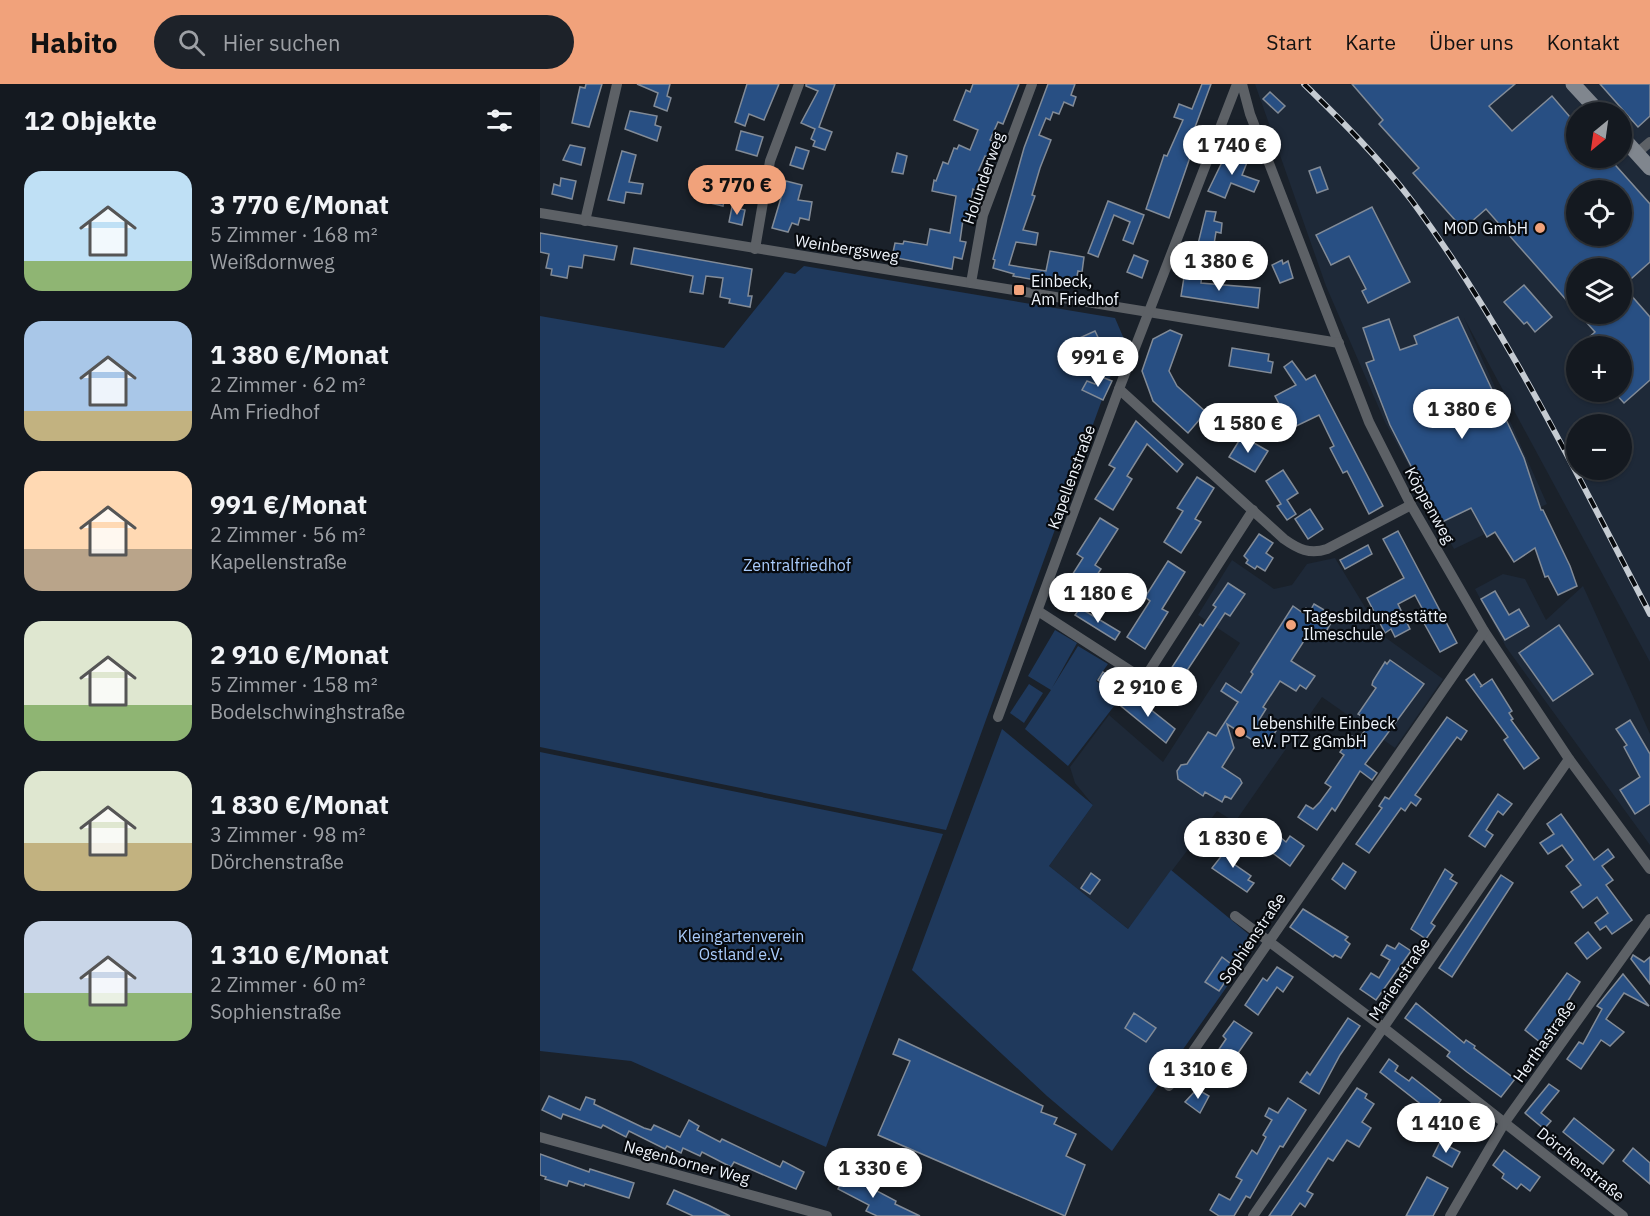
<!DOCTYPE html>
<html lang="de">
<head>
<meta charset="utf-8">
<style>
	:root { --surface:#141920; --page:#1d2229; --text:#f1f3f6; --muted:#9da0a5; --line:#33383e; --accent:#f1a27b }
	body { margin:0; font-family:"IBM Plex Sans",sans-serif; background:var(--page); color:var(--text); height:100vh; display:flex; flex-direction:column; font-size:22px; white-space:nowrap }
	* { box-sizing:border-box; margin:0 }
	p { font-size:20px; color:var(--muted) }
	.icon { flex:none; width:33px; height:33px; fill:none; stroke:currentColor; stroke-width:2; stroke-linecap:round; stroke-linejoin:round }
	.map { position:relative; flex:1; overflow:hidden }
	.details { display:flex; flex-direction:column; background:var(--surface); width:540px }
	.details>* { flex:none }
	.needle { width:39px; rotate:209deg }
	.controls { position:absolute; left:1026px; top:18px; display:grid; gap:12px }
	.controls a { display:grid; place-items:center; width:66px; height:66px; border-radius:50%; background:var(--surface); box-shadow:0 2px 4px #0004,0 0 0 2px var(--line); font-size:30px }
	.price { position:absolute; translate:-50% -51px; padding:0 14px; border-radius:21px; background:#fff; color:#222; font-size:20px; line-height:39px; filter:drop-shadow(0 2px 3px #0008) }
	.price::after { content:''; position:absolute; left:50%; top:36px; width:18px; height:14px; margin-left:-9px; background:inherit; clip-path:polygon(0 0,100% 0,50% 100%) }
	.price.on { background:var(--accent); color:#111 }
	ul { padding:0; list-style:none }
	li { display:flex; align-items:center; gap:18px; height:150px; padding:0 24px }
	li span { display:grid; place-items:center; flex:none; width:168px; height:120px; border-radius:18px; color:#555 }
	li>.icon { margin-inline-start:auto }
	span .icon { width:72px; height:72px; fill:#fffc; stroke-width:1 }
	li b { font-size:26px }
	h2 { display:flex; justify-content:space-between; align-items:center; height:72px; padding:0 24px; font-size:26px }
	header { display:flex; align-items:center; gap:36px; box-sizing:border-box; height:84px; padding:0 30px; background:var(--accent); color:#111 }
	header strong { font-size:28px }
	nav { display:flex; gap:33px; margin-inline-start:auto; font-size:21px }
	.search { width:420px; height:54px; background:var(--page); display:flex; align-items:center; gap:15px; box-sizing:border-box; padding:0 21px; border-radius:33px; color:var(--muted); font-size:22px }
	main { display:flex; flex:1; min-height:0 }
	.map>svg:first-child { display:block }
	.built { fill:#1e2938; fill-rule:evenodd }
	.green { fill:#1f395c }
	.building { fill:#284f83; stroke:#828b97; stroke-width:1.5; fill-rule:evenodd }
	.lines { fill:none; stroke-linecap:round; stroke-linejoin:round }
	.minor { stroke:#5d6166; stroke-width:10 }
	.secondary { stroke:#80868e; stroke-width:15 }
	.rail-casing { stroke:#c5cbd2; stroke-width:6 }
	.rail { stroke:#070a0e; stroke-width:4; stroke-dasharray:11; stroke-linecap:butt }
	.poi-dot { fill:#f1a27b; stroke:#070a0e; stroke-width:2 }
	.labels { text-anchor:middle; stroke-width:4.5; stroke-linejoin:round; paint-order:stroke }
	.street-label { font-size:16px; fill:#f0f5fc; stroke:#070a0e }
	.poi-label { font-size:16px; fill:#f0f5fc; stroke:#070a0e; text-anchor:start }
	.park-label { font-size:16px; fill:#aaccfc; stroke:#070a0e }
</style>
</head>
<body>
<header>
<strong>Habito</strong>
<div class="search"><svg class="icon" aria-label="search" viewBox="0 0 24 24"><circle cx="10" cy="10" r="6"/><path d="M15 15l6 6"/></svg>Hier suchen</div>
<nav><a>Start</a><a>Karte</a><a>Über uns</a><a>Kontakt</a></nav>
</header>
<main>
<section class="details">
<h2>12 Objekte<svg class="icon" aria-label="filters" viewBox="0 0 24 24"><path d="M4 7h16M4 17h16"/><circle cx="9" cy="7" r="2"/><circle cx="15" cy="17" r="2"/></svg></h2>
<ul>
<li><span style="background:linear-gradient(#bfe0f5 75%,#8fb573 0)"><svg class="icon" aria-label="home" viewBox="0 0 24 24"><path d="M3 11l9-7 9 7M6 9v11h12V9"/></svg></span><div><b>3 770 €/Monat</b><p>5 Zimmer · 168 m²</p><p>Weißdornweg</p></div></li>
<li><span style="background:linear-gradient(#a9c7e8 75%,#c2b280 0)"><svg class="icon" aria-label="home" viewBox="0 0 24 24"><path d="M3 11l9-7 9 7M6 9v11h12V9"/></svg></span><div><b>1 380 €/Monat</b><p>2 Zimmer · 62 m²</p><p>Am Friedhof</p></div></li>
<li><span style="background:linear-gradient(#ffd9b3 65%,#b9a48a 0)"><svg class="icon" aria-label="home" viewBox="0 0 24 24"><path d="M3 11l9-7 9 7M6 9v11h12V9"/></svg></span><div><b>991 €/Monat</b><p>2 Zimmer · 56 m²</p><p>Kapellenstraße</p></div></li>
<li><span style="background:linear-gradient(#dfe7d0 70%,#8fb573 0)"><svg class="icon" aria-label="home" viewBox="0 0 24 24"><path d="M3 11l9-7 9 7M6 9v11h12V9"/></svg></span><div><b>2 910 €/Monat</b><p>5 Zimmer · 158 m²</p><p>Bodelschwinghstraße</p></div></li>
<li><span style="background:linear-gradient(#dfe7d0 60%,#c2b280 0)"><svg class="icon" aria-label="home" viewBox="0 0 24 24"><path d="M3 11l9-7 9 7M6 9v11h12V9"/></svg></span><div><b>1 830 €/Monat</b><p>3 Zimmer · 98 m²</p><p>Dörchenstraße</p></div></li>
<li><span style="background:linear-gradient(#c9d6e8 60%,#8fb573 0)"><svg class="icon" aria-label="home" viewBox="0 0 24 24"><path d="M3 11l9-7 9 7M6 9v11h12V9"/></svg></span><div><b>1 310 €/Monat</b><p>2 Zimmer · 60 m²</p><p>Sophienstraße</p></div></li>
</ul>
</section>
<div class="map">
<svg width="1110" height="1132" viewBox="0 0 1110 1132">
	<rect width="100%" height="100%" fill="#1a212a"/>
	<g class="built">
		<path d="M715,0H1110V578L924,234L1007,420L914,465L845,338L786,202ZM1036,28H1082V74H1036ZM1036,106H1082V152H1036ZM1036,184H1082V230H1036ZM1036,262H1082V308H1036ZM1036,340H1082V386H1036Z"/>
		<polygon points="795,474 842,551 903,595 855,664 782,613 695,738 677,727 588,845 509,782 553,721 535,699 530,683 569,631 623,678 700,559 658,531 692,476 734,505 752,501 767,480"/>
		<polygon points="963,490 985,495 1006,536 1043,502 1110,650 1110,761 966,563 935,505"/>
	</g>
	<g class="green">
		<polygon points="264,182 575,234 584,255 406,746 0,663 0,232 184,264 245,188 255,190"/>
		<polygon points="515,546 537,559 512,604 538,562 568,580 556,597 581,613 528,682 485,645 511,606 488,592"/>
		<polygon points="489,600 503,609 484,639 470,629"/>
		<polygon points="462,645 553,721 509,782 588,845 631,786 718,858 572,1067 507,1012 372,886"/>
		<polygon points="0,668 403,750 286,1063 91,977 0,967"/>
	</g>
	<g class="building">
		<polygon points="46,0 62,0 49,43 32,39 40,3 45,4"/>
		<polygon points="97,0 130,0 127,12 131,14 127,27 114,22 118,9"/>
		<polygon points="207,0 239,0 224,36 209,30 205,42 195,38"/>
		<polygon points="266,0 295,0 279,43 292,48 285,66 273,62 275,57 271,55 275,45 261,39 278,7 266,2"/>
		<polygon points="433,0 479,0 463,40 458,38 450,56 456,59 449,74 445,72 438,88 444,91 437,107 433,105 427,137 423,136 420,157 426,158 422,175 414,173 412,185 352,173 355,159 363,160 364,157 387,161 390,145 410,149 416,112 392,107 394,96 396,97 403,78 408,80 414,64 417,65 419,61 430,66 438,46 414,36 426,6 430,8"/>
		<polygon points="508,0 535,0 531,11 536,13 533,22 524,18 519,30 513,28 510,36 506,34 499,51 511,56 500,84 492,111 495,112 483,146 498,149 496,161 476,158 469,181 506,187 510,167 544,173 542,188 538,187 535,203 473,192 474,190 453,184 455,176 453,175 484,64"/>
		<polygon points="662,0 671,0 651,54 656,56 629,134 606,125 624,71 627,72 643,36 634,33 639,20 652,25"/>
		<path d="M812,0H975L949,22L972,47L1012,12L1036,40V74H1069L1110,120V178L1083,202L1110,233V296L1084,319L1074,308H1082V262H1039L1055,248L1039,230H1082V184H1036V227L946,125L923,145L873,89L879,84L839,40L843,36ZM1036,106H1082V152H1036Z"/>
		<polygon points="1060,0 1110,0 1110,32 1098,43"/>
		<polygon points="730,8 745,22 738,29 723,15"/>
		<polygon points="90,27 117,32 115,41 121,43 117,57 85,45"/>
		<polygon points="201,47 223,53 217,72 196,66"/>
		<polygon points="30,61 45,64 41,81 23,76"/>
		<polygon points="256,63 269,67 263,85 250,81"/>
		<polygon points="82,67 96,71 89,98 103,100 101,110 86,108 84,119 68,116"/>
		<polygon points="687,68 708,76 702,91 719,97 714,108 691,99 685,114 668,107"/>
		<polygon points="357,69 367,72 363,90 352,88"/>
		<polygon points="185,82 214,89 210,107 187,102 183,122 170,119 178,92 183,93"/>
		<polygon points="780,83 788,105 777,109 769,87"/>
		<polygon points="21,94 36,97 32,115 12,110 14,100 20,102"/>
		<polygon points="246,97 262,101 258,116 272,118 269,136 260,134 258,141 252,139 248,148 232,144"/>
		<polygon points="568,117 604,131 593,160 583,156 590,138 574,131 558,173 548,169"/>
		<polygon points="192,123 205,126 202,141 189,138"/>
		<polygon points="832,123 870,198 828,219 822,207 826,205 809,172 791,181 776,151"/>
		<polygon points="666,127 676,128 674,137 682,139 681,149 676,148 673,166 657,164"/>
		<polygon points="0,149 77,162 74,176 44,171 42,184 29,182 27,194 11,191 12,185 6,184 9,170 0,168"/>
		<polygon points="94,164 212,185 208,212 212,212 210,223 189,219 190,215 180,213 183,194 166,192 163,210 150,208 153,192 91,180"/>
		<polygon points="594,171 608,177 602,194 587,188"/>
		<polygon points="742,176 743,180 748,177 753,194 740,199 732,181"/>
		<polygon points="645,187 662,189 661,199 720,204 718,224 641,212"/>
		<polygon points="984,201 1012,233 995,248 987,238 984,240 964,218"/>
		<polygon points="918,233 984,374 1001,426 1003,426 1030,482 1037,502 1018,511 1008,492 1005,493 995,464 974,478 955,448 947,453 931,424 900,439 850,341 826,279 834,276 823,244 849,235 860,266 877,260 874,252"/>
		<polygon points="630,246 642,251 629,287 637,302 666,328 648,349 613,317 602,287 613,255"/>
		<polygon points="555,247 563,264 535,277 526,260"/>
		<polygon points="692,264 729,270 728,277 733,278 731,289 689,282"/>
		<polygon points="752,277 766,296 775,291 843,422 829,430 807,387 803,389 790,364 794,362 779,331 748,346 744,336 747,335 735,312 756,301 744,283"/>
		<polygon points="559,292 572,297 563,316 542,306 547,297 555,300"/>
		<polygon points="596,337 643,380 637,388 607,360 587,392 592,395 573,426 555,415 575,384 569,381"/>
		<polygon points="702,352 728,367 715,388 689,373"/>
		<polygon points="743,386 758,409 747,416 756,430 747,436 737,422 741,420 726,397"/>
		<polygon points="657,393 674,404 655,435 661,438 641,469 624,458 643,427 637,424"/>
		<polygon points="770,425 783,445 768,455 755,435"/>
		<polygon points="560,434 578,445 555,481 561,485 537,521 520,510 543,474 537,470"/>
		<polygon points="858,447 917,559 900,568 879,530 884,528 875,511 858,520 870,545 855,553 851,545 845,549 827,514 864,494 843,455"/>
		<polygon points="719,450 733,459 726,469 733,474 725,487 717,482 715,485 706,479 708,476 704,472"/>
		<polygon points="828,461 832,470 805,485 800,476"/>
		<polygon points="628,477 645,488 622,525 628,528 605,565 587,553 610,517 605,513"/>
		<polygon points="688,499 705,510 690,532 685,529 646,588 654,593 646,604 627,591 660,540 663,542 676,523 673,521"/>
		<polygon points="955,507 969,531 979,525 989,542 965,556 941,515"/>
		<polygon points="774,520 791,530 787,537 791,539 781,556 769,549 751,577 775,592 766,605 760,601 756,607 740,597 723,623 726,625 719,636 736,647 725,664 687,640 694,664 682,683 700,695 702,699 691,715 685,712 682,718 665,708 663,712 638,695 637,687 641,681 647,680 668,648 676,652 698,618 681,607 686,599 701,609 713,590 711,588 753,522 763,529 766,524 770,527"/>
		<polygon points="540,524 580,548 575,556 535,531"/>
		<polygon points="1019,541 1053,590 1013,617 979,569"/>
		<polygon points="850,576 884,600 825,680 837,689 832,696 820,687 795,727 792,724 777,746 758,733 766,721 773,725 780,718 791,703 785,699 804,671 800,668 812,652 818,656 831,638 818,630 836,604 832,601 833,597 845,578 847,580"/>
		<polygon points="563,588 586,604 581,612 558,596"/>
		<polygon points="934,590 942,602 940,603 952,595 972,627 969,629 973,635 971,636 999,674 984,685 964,656 968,653 926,596"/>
		<polygon points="590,609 635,645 626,659 581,622"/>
		<polygon points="907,633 927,647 921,656 917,653 875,711 881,715 876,722 871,718 865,727 861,724 829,769 816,760 842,724 839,722 845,713 849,715"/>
		<polygon points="1090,636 1110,670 1110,720 1095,730 1080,706 1100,693 1084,663 1087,661 1076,645"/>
		<polygon points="958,710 972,720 963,731 958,727 946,746 953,751 945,763 929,752"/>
		<polygon points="1021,730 1054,776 1068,765 1074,773 1062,782 1073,796 1066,801 1092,836 1072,850 1066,842 1060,846 1055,839 1068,829 1057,813 1043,824 1031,808 1041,801 1026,782 1033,776 1022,761 1008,770 1000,759 1014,750 1007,740"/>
		<polygon points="750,752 764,762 750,782 730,767 740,753 746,758"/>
		<polygon points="690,761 702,770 694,780 711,792 708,796 714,799 707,808 672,784"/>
		<polygon points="803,779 816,788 805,805 792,795"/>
		<polygon points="905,785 913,791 910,795 917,799 891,839 895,842 886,855 871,845"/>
		<polygon points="551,789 560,796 550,810 541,804"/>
		<polygon points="961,791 973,799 912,893 899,884"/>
		<polygon points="763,825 808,853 805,856 810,860 801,874 795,871 793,873 750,843"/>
		<polygon points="1048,848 1061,864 1047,875 1035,859"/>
		<polygon points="859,859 871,867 836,916 820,905 831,889 839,894 850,876 841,871 847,861 855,865"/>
		<polygon points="1093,871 1104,878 1110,873 1110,900 1091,875"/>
		<polygon points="682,873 695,883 679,907 665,898"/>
		<polygon points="737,883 753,893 743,908 737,903 718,931 705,921 723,894 727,897"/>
		<polygon points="1027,889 1040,898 1001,959 985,946"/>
		<polygon points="1083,890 1109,922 1084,909 1066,935 1084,948 1070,962 1061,956 1041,985 1027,975 1039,958 1043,960 1062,925 1057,922"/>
		<polygon points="876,919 924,959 926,956 935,962 934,964 975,995 961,1013 927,988 907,972 910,968 865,934"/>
		<polygon points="594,929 616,944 606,958 585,944"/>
		<polygon points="808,934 820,942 800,971 779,1010 760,998 767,988 770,991"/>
		<polygon points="694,937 712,949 698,969 701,972 695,981 690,978 680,992 667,983 686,955 683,952"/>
		<polygon points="359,955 503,1022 501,1028 517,1034 514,1040 536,1050 526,1072 545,1081 525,1132 338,1051 370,977 353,970"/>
		<polygon points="849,975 858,982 855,987 869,997 872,993 901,1016 892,1029 840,988"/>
		<polygon points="1009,1000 1019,1007 1001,1029 1011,1037 1004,1045 985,1029"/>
		<polygon points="817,1004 827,1010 825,1014 834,1020 822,1038 831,1044 819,1063 807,1056 793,1077 788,1074 767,1107 773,1110 765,1123 760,1119 751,1132 729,1132"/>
		<polygon points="657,1005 669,1012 660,1029 645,1018"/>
		<polygon points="9,1012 40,1026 46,1013 55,1016 54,1020 104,1044 111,1046 114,1041 140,1053 149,1036 159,1042 157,1046 180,1058 182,1055 240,1083 243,1077 264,1088 256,1105 194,1078 191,1083 162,1068 160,1072 143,1064 141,1069 127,1062 125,1065 89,1047 86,1053 63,1041 61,1044 23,1030 21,1035 2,1026"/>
		<polygon points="748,1014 766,1026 743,1063 740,1062 710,1114 706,1112 694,1132 679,1132 670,1126 679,1110 690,1116 702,1096 696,1093 699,1087 712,1066 717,1070 726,1053 723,1051 732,1036 725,1032 729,1024 738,1029"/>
		<polygon points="1034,1034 1074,1066 1063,1080 1023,1048"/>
		<polygon points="900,1058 920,1068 912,1083 893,1072"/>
		<polygon points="1093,1064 1110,1079 1110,1100 1083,1077"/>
		<polygon points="964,1066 1000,1093 990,1107 981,1100 977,1105 962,1094 964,1090 953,1081"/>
		<polygon points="0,1070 49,1088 50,1085 94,1099 89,1114 45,1100 44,1102 29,1097 27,1102 5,1095 6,1093 0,1091"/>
		<polygon points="305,1090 356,1117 355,1120 380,1132 337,1132 326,1127 329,1121 298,1105"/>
		<polygon points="887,1093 908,1104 893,1132 866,1132"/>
		<polygon points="134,1106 168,1121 190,1132 153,1132 127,1120"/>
	</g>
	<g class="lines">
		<g class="minor">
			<polyline points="702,0 710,30 829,338 871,421 944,547 1029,675 1110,785"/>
			<polyline points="1097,69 1110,58"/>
			<polyline points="0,129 799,259"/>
			<polyline points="45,137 77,0"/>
			<polyline points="215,165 230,77 259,0"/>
			<polyline points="431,199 443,131 492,0"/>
			<path d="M579,305L744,455C758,465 770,471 787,465L871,421"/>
			<polyline points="498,527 597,591 608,589 713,426"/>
			<polyline points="458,633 579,305 697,0"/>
			<polyline points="695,832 844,944 1083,1132"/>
			<polyline points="629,1002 944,547"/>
			<polyline points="0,1053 287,1132"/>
			<polyline points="713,1132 1029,675"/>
			<polyline points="910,1132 965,1038 1110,835"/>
		</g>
		<g class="secondary">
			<polyline points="1033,0 1059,28"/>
			<polyline points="1082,53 1110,84"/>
		</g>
		<defs>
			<path id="rail" d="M764,0C802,37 840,75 872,117C967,245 1036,389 1110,530"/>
		</defs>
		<use href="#rail" class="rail-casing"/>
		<use href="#rail" class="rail"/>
	</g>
	<g class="poi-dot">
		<circle cx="1000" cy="144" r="6"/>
		<rect x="473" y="200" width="12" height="12" rx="3"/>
		<circle cx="751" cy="541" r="6"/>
		<circle cx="700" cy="648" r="6"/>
	</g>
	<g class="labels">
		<g class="street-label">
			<text transform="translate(443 94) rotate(-71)" y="6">Holunderweg</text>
			<text transform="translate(307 164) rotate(9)" y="6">Weinbergsweg</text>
			<text transform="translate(531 393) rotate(-70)" y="6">Kapellenstraße</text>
			<text transform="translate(890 421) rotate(61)" y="6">Köppenweg</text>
			<text transform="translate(712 854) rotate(-56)" y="6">Sophienstraße</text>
			<text transform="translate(859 895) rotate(-56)" y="6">Marienstraße</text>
			<text transform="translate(1004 957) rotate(-55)" y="6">Herthastraße</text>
			<text transform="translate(147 1078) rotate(15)" y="6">Negenborner Weg</text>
			<text transform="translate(1041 1080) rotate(39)" y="6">Dörchenstraße</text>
		</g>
		<g class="poi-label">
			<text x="988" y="150" text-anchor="end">MOD GmbH</text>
			<text x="491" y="203">Einbeck,<tspan x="491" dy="18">Am Friedhof</tspan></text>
			<text x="763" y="538">Tagesbildungsstätte<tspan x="763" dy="18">Ilmeschule</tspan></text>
			<text x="712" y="645">Lebenshilfe Einbeck<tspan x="712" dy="18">e.V. PTZ gGmbH</tspan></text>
		</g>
		<g class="park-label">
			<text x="257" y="487">Zentralfriedhof</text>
			<text x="201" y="858">Kleingartenverein<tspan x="201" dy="18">Ostland e.V.</tspan></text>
		</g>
	</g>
</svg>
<div class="controls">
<a><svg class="needle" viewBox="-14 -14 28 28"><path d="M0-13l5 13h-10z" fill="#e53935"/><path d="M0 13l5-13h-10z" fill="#9da0a5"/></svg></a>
<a><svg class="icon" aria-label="locate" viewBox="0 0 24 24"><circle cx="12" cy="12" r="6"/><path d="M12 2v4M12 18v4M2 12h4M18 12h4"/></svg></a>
<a><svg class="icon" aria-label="layers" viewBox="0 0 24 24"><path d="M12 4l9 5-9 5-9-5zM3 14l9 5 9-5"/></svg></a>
<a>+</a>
<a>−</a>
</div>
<b class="price" style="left:692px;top:92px">1 740 €</b>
<b class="price on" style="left:197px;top:132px">3 770 €</b>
<b class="price" style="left:679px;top:208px">1 380 €</b>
<b class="price" style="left:558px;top:304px">991 €</b>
<b class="price" style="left:922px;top:356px">1 380 €</b>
<b class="price" style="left:708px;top:370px">1 580 €</b>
<b class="price" style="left:558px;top:540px">1 180 €</b>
<b class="price" style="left:608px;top:634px">2 910 €</b>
<b class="price" style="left:693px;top:785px">1 830 €</b>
<b class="price" style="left:658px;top:1016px">1 310 €</b>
<b class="price" style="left:906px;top:1070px">1 410 €</b>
<b class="price" style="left:333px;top:1115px">1 330 €</b>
</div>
</main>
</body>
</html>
